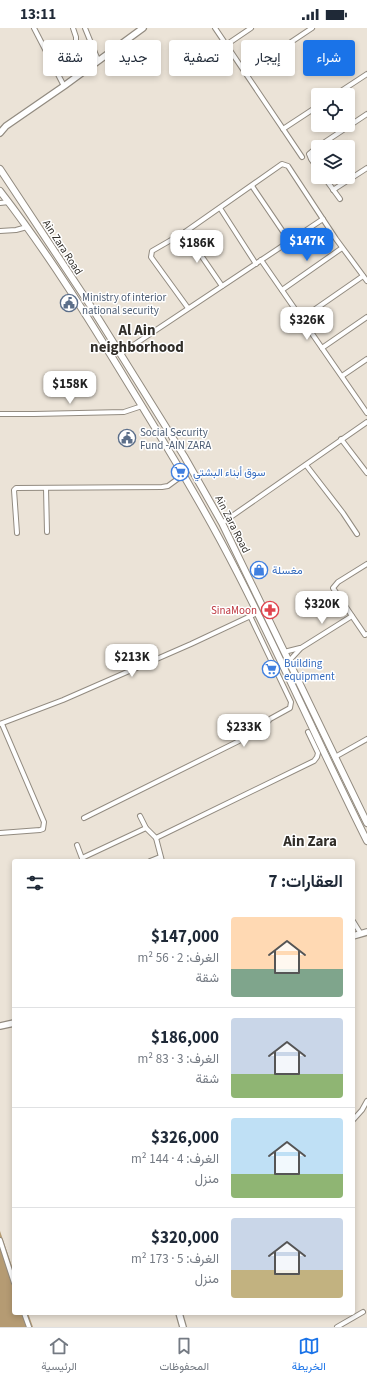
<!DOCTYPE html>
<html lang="ar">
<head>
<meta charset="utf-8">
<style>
	:root { --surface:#fff; --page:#f6f6f7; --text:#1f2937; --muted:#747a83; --line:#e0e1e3; --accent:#1a73e8 }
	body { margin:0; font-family:"Source Sans 3",Vazirmatn,sans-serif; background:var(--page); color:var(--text); direction:rtl; height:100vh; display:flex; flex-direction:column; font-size:15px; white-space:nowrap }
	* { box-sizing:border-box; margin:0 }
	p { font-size:13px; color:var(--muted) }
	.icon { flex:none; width:22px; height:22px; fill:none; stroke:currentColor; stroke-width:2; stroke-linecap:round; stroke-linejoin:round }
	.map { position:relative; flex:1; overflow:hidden; direction:ltr }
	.side { position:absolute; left:12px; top:831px; width:343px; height:456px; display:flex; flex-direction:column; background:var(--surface); border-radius:4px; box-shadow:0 2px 6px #0003; direction:rtl }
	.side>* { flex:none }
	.hud { position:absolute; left:12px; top:12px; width:343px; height:36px; direction:rtl; display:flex; gap:8px }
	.fabs { position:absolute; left:311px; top:60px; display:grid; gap:8px }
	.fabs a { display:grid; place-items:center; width:44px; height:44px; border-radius:4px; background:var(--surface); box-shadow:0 2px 6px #0003; font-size:20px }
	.price { position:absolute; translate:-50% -34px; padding:0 9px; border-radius:8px; background:#fff; color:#222; font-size:13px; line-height:26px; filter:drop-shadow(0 1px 2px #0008) }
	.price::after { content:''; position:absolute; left:50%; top:24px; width:12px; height:9px; margin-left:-6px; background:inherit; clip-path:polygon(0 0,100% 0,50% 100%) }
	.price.active { background:var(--accent); color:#fff }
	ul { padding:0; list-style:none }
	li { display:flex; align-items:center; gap:12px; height:100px; padding:0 12px }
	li+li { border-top:1px solid var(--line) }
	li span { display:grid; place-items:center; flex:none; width:112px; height:80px; border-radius:4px; color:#555 }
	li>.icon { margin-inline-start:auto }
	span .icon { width:48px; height:48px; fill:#fffc; stroke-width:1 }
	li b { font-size:17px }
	h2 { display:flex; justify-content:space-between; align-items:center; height:48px; padding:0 12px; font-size:17px }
	.pill { padding:0 14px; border-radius:4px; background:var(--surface); box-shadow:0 2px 6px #0003; font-size:14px; line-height:36px }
	.pill.active { background:var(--accent); color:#fff }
	.status { display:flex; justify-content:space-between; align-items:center; height:28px; padding:0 20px; background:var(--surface); direction:ltr }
	.status svg { height:11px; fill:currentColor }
	.dock { display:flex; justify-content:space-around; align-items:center; height:56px; border-top:1px solid var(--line); background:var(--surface); font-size:11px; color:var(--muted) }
	.dock a { display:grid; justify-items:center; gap:2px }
	.dock .active { color:var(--accent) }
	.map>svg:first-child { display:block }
	.forest { fill:#b59b73 }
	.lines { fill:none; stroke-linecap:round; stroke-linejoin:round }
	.street-casing { stroke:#928b80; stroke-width:6 }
	.secondary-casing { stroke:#928b80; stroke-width:8 }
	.primary-casing { stroke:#928b80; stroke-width:8 }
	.street { stroke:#fff; stroke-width:4 }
	.secondary { stroke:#fff; stroke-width:5.5 }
	.primary { stroke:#fff; stroke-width:6 }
	.labels { text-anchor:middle; stroke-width:3; stroke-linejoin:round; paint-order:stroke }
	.street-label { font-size:11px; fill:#312e29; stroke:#fff }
	.service-label { font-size:11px; fill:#4e5e75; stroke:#fff; text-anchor:start }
	.shop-label { font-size:11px; fill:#366cbe; stroke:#fff; text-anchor:start }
	.health-label { font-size:11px; fill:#be3a42; stroke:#fff; text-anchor:end }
	.district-label { font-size:15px; font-weight:bold; fill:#312e29; stroke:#fff }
</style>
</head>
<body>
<div class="status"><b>13:11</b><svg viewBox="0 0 49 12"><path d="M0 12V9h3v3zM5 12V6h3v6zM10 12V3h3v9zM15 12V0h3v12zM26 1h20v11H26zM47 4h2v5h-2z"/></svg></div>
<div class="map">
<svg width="367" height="1299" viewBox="0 0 367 1299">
	<rect width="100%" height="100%" fill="#ebe3d7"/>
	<polygon class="forest" points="0,1203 14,1244 14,1285 28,1285 33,1299 0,1299"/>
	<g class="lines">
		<defs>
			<g id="street">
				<polyline points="34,0 64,58"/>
				<polyline points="85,0 98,32"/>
				<polyline points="215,0 302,129"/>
				<polyline points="226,17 251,0"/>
				<polyline points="54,37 76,16 76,9 73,0"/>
				<polyline points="245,45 312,0"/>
				<polyline points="335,67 367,46"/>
				<polyline points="283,101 318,78"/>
				<polyline points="318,141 311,131 309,126 316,120 367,86"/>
				<polyline points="324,149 340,171"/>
				<polyline points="252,158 290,214"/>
				<polyline points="333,162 367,140"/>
				<polyline points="0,175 9,174"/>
				<polyline points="220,180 256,236"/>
				<polyline points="0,203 16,202 27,199"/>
				<polyline points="185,204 222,258"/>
				<polyline points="261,232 367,385"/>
				<polyline points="282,262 342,220"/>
				<polyline points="188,280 151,229 152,223 185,204 282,136 288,138 336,211 367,253"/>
				<polyline points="301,291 363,248"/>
				<polyline points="322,320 367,289"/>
				<polyline points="120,326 323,191"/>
				<polyline points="342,348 367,331"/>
				<polyline points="0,386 34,386 124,384 142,378"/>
				<polyline points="341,411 367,445"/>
				<polyline points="306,437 343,485 357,506"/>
				<polyline points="46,460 47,504"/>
				<polyline points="222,495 367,394"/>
				<polyline points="17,505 14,462 16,460 162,459 168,458 183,447"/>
				<polyline points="367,536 338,554 333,560 365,607 367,606"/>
				<polyline points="284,624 300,620"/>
				<polyline points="289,633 301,620 352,588"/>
				<polyline points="0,696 63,672 191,616 257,585"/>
				<polyline points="335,729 367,711"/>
				<polyline points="140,788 146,800 156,810 162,833"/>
				<polyline points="84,790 261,702 270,691 290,680 291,674 250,588"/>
				<polyline points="0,805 40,802 43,801 44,794 2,696"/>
				<polyline points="156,810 314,733 317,729 318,725 308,704"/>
				<polyline points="77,817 83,833"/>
				<polyline points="82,830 146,800"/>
				<polyline points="150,833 160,829"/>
				<polyline points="353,893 361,906"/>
				<polyline points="353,1092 362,1082 367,1073"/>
				<polyline points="0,1212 14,1255"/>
				<polyline points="24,1285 29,1299"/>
				<polyline points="337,1299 363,1284"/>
			</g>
			<g id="secondary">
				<polyline points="0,105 6,98 64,58 143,0"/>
				<polyline points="353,908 367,904"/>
				<polyline points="0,998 14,995"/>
				<polyline points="179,1285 183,1299"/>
			</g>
			<g id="primary">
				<polyline points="0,141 90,277 184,428 222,495 367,795"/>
				<path d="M0,163C48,225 89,291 129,357C167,419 205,481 238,546C283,634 323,725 367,813"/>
			</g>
		</defs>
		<use href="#street" class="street-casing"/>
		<use href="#secondary" class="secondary-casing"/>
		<use href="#primary" class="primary-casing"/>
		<use href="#street" class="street"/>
		<use href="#secondary" class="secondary"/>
		<use href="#primary" class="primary"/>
	</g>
	<defs>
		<symbol id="civic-ring" viewBox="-11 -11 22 22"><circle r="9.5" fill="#fff" stroke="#5c6f8a" stroke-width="1.5"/><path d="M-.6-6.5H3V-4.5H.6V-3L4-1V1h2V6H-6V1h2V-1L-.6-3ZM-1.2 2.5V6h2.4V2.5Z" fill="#5c6f8a"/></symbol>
		<symbol id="supermarket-ring" viewBox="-11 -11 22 22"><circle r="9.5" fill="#fff" stroke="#3f7fe0" stroke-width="1.5"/><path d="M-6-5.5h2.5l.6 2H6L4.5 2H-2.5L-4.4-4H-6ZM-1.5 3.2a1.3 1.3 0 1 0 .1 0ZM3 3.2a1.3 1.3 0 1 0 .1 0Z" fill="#3f7fe0"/></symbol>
		<symbol id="shop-ring" viewBox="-11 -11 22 22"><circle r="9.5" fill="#fff" stroke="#3f7fe0" stroke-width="1.5"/><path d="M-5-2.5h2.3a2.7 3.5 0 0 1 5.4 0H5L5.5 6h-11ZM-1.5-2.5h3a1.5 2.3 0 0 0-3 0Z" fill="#3f7fe0"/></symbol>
		<symbol id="pharmacy-ring" viewBox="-11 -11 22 22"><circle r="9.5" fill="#fff" stroke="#e0444e" stroke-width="1.5"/><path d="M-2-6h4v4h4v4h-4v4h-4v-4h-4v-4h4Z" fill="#e0444e"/></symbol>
	</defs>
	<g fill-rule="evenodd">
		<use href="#civic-ring" x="59" y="265" width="20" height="20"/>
		<use href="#civic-ring" x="117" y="400" width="20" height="20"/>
		<use href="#supermarket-ring" x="170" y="434" width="20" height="20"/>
		<use href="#shop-ring" x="249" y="532" width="20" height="20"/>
		<use href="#pharmacy-ring" x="260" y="572" width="20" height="20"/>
		<use href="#supermarket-ring" x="261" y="631" width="20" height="20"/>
	</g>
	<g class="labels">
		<g class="street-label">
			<text transform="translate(63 219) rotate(57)" y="4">Ain Zara Road</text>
			<text transform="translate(233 496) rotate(63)" y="4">Ain Zara Road</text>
		</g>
		<g class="service-label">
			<text x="82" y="273">Ministry of interior<tspan x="82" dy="13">national security</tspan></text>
			<text x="140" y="408">Social Security<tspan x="140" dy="13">Fund -AIN ZARA</tspan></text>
		</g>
		<g class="shop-label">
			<text x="193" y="448">سوق أبناء البشتي</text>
			<text x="272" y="546">مغسلة</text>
			<text x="284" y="639">Building<tspan x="284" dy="13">equipment</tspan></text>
		</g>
		<g class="health-label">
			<text x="257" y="586">SinaMoon</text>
		</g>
		<g class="district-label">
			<text x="137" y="307">Al Ain<tspan x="137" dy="17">neighborhood</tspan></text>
			<text x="310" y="818">Ain Zara</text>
		</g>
	</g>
</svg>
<div class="fabs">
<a><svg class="icon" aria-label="locate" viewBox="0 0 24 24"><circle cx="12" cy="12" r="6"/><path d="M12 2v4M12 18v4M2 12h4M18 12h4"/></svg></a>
<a><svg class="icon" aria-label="layers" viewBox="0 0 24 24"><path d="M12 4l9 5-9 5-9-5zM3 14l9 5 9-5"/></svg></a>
</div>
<b class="price active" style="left:307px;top:234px">$147K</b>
<b class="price" style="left:197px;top:236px">$186K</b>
<b class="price" style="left:307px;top:313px">$326K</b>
<b class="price" style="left:70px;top:377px">$158K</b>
<b class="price" style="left:322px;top:597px">$320K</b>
<b class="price" style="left:132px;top:650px">$213K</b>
<b class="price" style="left:244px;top:720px">$233K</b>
<div class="hud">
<a class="pill active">شراء</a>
<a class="pill">إيجار</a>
<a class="pill">تصفية</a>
<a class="pill">جديد</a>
<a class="pill">شقة</a>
</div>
<section class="side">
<h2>العقارات: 7<svg class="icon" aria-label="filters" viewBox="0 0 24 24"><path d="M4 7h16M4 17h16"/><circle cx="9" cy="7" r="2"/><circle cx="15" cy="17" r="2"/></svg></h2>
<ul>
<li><span style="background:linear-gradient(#ffd9b3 65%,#7fa58c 0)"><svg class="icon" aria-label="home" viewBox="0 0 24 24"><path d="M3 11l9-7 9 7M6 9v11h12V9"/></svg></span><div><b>$147,000</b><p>الغرف: 2 · 56 m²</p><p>شقة</p></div></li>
<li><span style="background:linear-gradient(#c9d6e8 70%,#8fb573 0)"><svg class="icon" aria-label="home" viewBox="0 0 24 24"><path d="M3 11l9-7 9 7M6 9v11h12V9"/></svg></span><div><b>$186,000</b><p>الغرف: 3 · 83 m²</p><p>شقة</p></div></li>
<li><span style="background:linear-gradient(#bfe0f5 70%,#8fb573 0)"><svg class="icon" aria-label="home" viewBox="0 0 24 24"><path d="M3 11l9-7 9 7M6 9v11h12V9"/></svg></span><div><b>$326,000</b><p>الغرف: 4 · 144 m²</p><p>منزل</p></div></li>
<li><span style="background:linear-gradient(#c9d6e8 65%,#c2b280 0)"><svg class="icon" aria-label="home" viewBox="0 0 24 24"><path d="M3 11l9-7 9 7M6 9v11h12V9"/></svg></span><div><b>$320,000</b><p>الغرف: 5 · 173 m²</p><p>منزل</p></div></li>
</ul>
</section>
</div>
<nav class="dock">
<a class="active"><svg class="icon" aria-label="map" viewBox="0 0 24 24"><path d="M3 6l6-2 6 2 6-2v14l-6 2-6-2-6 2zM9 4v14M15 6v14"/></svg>الخريطة</a>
<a><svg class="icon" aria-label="saved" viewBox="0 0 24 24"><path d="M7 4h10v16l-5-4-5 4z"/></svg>المحفوظات</a>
<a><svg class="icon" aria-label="home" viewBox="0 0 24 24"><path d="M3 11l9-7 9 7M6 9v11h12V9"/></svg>الرئيسية</a>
</nav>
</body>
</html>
